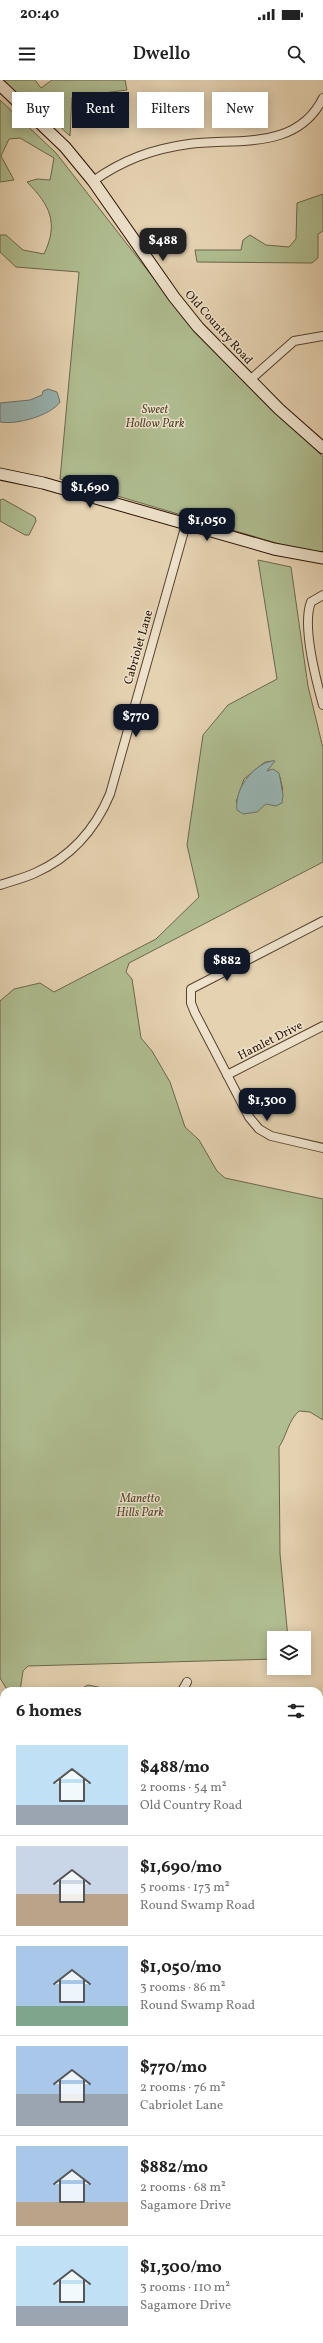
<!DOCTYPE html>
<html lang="en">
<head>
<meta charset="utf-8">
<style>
	:root { --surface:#fff; --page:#f6f6f6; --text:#222; --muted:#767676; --line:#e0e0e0; --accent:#111827 }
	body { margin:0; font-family:Vollkorn,serif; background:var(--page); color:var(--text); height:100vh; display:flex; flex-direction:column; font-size:15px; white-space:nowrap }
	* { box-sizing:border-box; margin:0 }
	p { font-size:13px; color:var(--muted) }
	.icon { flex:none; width:22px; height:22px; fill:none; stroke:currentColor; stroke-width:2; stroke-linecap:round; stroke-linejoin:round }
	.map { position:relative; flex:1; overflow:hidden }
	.drawer { position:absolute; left:0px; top:1607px; width:323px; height:656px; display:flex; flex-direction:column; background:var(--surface); border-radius:12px 12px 0 0; box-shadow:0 2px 10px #0003 }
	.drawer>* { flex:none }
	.guide { position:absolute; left:12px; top:12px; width:299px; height:36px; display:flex; gap:8px }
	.tools { position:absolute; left:267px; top:1551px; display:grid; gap:8px }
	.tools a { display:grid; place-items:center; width:44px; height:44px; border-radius:0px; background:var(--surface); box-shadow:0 2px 10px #0003; font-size:20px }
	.price { position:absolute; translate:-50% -34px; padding:0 9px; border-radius:8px; background:var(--accent); color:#fff; font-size:13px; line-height:26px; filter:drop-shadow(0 1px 2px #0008) }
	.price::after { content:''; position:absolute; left:50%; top:24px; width:12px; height:9px; margin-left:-6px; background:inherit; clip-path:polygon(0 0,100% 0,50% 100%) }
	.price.selected { background:#222; color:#fff }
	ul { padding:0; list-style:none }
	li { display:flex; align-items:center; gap:12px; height:100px; padding:0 16px }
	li+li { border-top:1px solid var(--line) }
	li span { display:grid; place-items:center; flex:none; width:112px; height:80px; border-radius:0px; color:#555 }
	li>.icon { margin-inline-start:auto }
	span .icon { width:48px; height:48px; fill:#fffc; stroke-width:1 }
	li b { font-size:17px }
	h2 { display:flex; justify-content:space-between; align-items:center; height:48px; padding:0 16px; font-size:17px }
	.chip { padding:0 14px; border-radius:0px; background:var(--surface); box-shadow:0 2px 10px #0003; font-size:14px; line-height:36px }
	.chip.selected { background:var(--accent); color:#fff }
	.status { display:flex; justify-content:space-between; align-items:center; height:28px; padding:0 20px; background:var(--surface); direction:ltr }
	.status svg { height:11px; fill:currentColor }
	header { display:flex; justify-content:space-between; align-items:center; height:52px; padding:0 16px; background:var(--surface); font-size:18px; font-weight:600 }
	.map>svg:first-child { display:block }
	.green { fill:#afbd90; stroke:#6c674a; fill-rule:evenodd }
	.water { fill:#98b6b5; stroke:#6c746e }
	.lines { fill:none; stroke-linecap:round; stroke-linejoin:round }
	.street-casing { stroke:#58412e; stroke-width:10 }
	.secondary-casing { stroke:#291103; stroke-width:13 }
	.street { stroke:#eee2cc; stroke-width:8 }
	.secondary { stroke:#eee2cc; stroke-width:11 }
	.labels { text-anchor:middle; stroke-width:3; stroke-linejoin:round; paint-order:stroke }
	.street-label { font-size:12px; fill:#291103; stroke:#eee2cc }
	.park-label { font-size:12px; font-style:italic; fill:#51452d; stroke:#eee2cc }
</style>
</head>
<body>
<div class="status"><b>20:40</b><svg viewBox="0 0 49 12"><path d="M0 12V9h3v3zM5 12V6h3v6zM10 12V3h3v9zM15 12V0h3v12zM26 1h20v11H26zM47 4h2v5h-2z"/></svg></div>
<header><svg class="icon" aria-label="menu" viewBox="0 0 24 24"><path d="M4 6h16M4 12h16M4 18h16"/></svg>Dwello<svg class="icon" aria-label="search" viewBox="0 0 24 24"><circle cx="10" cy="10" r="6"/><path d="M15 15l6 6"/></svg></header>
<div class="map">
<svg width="323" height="2263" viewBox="0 0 323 2263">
	<rect width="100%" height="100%" fill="#e5d2b1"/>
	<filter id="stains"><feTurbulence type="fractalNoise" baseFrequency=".005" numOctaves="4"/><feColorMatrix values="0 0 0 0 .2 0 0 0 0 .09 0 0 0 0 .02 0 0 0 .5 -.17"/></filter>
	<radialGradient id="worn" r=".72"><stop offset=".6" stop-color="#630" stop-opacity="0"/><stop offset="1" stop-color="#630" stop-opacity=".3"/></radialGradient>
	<g class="green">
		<polygon points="3,0 35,0 41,8 52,0 125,0 127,10 72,17 70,56 41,29 7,6"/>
		<path d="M0,20L56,73L194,250L323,377V472L303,471L60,399L79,192L16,187L0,172V155H6L23,170L44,174C59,143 50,125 27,102L37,99L50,100L54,78L20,58L9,59L1,76L14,100L0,102Z"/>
		<polygon points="323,114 323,151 318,154 318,178 312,183 197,182 195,170 241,170 243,160 250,155 266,165 289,167 296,159 297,123"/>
		<polygon points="3,419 35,437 36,441 29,455 25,455 0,441 0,420"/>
		<path d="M258,480L291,487L308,606L323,668V782L129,883L126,892L132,899L141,958L152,971L170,1002L185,1047L199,1060L217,1091L225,1098L323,1119V1340L310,1332L299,1331C288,1341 287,1355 279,1367L280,1474L288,1558H274V1579L28,1586L23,1591L20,1611H8L0,1598V921L14,909L40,903L54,912L156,859L199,817L187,765L203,655L228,625L277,599ZM274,681L267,691L280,697L283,710L270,723L236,722L244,699L265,682Z"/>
		<polygon points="88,1605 103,1608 105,1611 77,1611"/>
		<polygon points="4,1632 4,1667 0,1682 0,1646"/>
		<polygon points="319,1747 323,1747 323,1812 319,1813"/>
		<polygon points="0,1932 4,1944 4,1965 0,1965"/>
		<polygon points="323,2017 323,2195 319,2197 319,2020"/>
		<polygon points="4,2200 4,2259 180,2259 173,2263 0,2263 0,2203"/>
	</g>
	<g class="water">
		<path d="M48,309L57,312L60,322C50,336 16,345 0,342V323L30,320L42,315L43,311Z"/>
		<path d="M272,681H275L267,691L273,689L279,693L283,715L282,723L276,726L266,724L257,732L243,734L237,730C234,710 252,685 272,681Z"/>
	</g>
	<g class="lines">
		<defs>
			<g id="street">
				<path d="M93,101C123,80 152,69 189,64C237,58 297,71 323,18"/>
				<polyline points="250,300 294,261 323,256"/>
				<path d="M323,515L311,522C302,545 316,600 323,625"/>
				<path d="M0,805C12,801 24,798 35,793C71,777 95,750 110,714L186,444"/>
				<polyline points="323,841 191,909 191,923 195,933 249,1037 259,1049 271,1056 323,1068"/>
				<polyline points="227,995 323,946"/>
				<polyline points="182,1611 187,1602"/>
				<polyline points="3,1742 4,1759"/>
				<polyline points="319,2002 323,1996"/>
				<polyline points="0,2190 4,2188"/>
			</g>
			<g id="secondary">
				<polyline points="0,5 65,67 93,101 174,217 198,247 279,329 323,368"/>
				<polyline points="0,394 43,403 274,469 323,478"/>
				<polyline points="319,1735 323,1735"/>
				<polyline points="0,1742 4,1742"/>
			</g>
		</defs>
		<use href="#street" class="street-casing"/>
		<use href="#secondary" class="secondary-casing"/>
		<use href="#street" class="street"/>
		<use href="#secondary" class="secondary"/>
	</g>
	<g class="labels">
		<g class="street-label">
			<text transform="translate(219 247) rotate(48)" y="4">Old Country Road</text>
			<text transform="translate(138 567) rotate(-74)" y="4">Cabriolet Lane</text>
			<text transform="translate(270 960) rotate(-27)" y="4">Hamlet Drive</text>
		</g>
		<g class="park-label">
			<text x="155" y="333">Sweet<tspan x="155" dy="14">Hollow Park</tspan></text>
			<text x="140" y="1422">Manetto<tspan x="140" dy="14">Hills Park</tspan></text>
		</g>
	</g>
	<rect width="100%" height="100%" filter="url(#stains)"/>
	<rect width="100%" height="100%" fill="url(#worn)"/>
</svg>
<div class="tools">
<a><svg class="icon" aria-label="layers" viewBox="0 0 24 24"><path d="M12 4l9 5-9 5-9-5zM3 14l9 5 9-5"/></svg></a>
</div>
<b class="price selected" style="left:163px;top:182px">$488</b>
<b class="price" style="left:90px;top:429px">$1,690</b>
<b class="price" style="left:207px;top:462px">$1,050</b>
<b class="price" style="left:136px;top:658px">$770</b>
<b class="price" style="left:227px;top:902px">$882</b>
<b class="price" style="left:267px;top:1042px">$1,300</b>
<div class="guide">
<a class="chip">Buy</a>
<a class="chip selected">Rent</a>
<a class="chip">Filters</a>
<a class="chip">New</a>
</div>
<section class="drawer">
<h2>6 homes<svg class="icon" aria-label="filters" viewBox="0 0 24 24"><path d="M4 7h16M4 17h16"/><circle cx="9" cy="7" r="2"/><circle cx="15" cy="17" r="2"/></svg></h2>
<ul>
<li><span style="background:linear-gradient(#bfe0f5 75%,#9aa5b1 0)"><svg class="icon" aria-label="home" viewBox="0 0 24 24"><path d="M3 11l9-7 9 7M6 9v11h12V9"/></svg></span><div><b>$488/mo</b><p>2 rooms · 54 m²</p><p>Old Country Road</p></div></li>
<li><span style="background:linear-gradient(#c9d6e8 60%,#b9a48a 0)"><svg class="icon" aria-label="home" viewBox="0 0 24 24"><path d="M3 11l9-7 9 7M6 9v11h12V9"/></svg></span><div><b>$1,690/mo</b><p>5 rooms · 173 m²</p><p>Round Swamp Road</p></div></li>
<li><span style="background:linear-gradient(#a9c7e8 75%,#7fa58c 0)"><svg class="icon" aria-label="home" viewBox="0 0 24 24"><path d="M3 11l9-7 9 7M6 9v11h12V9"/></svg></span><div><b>$1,050/mo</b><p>3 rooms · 86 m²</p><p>Round Swamp Road</p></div></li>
<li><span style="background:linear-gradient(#a9c7e8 60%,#9aa5b1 0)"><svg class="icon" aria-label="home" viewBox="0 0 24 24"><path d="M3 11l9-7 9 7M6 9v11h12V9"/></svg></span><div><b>$770/mo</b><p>2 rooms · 76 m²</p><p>Cabriolet Lane</p></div></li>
<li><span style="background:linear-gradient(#a9c7e8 70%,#b9a48a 0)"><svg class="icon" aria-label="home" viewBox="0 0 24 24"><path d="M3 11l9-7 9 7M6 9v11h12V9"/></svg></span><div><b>$882/mo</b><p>2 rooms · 68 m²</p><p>Sagamore Drive</p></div></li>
<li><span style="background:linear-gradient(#bfe0f5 75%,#9aa5b1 0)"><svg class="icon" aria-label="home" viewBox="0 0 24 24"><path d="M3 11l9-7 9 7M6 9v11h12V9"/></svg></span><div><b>$1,300/mo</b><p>3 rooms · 110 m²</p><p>Sagamore Drive</p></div></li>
</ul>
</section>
</div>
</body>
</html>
